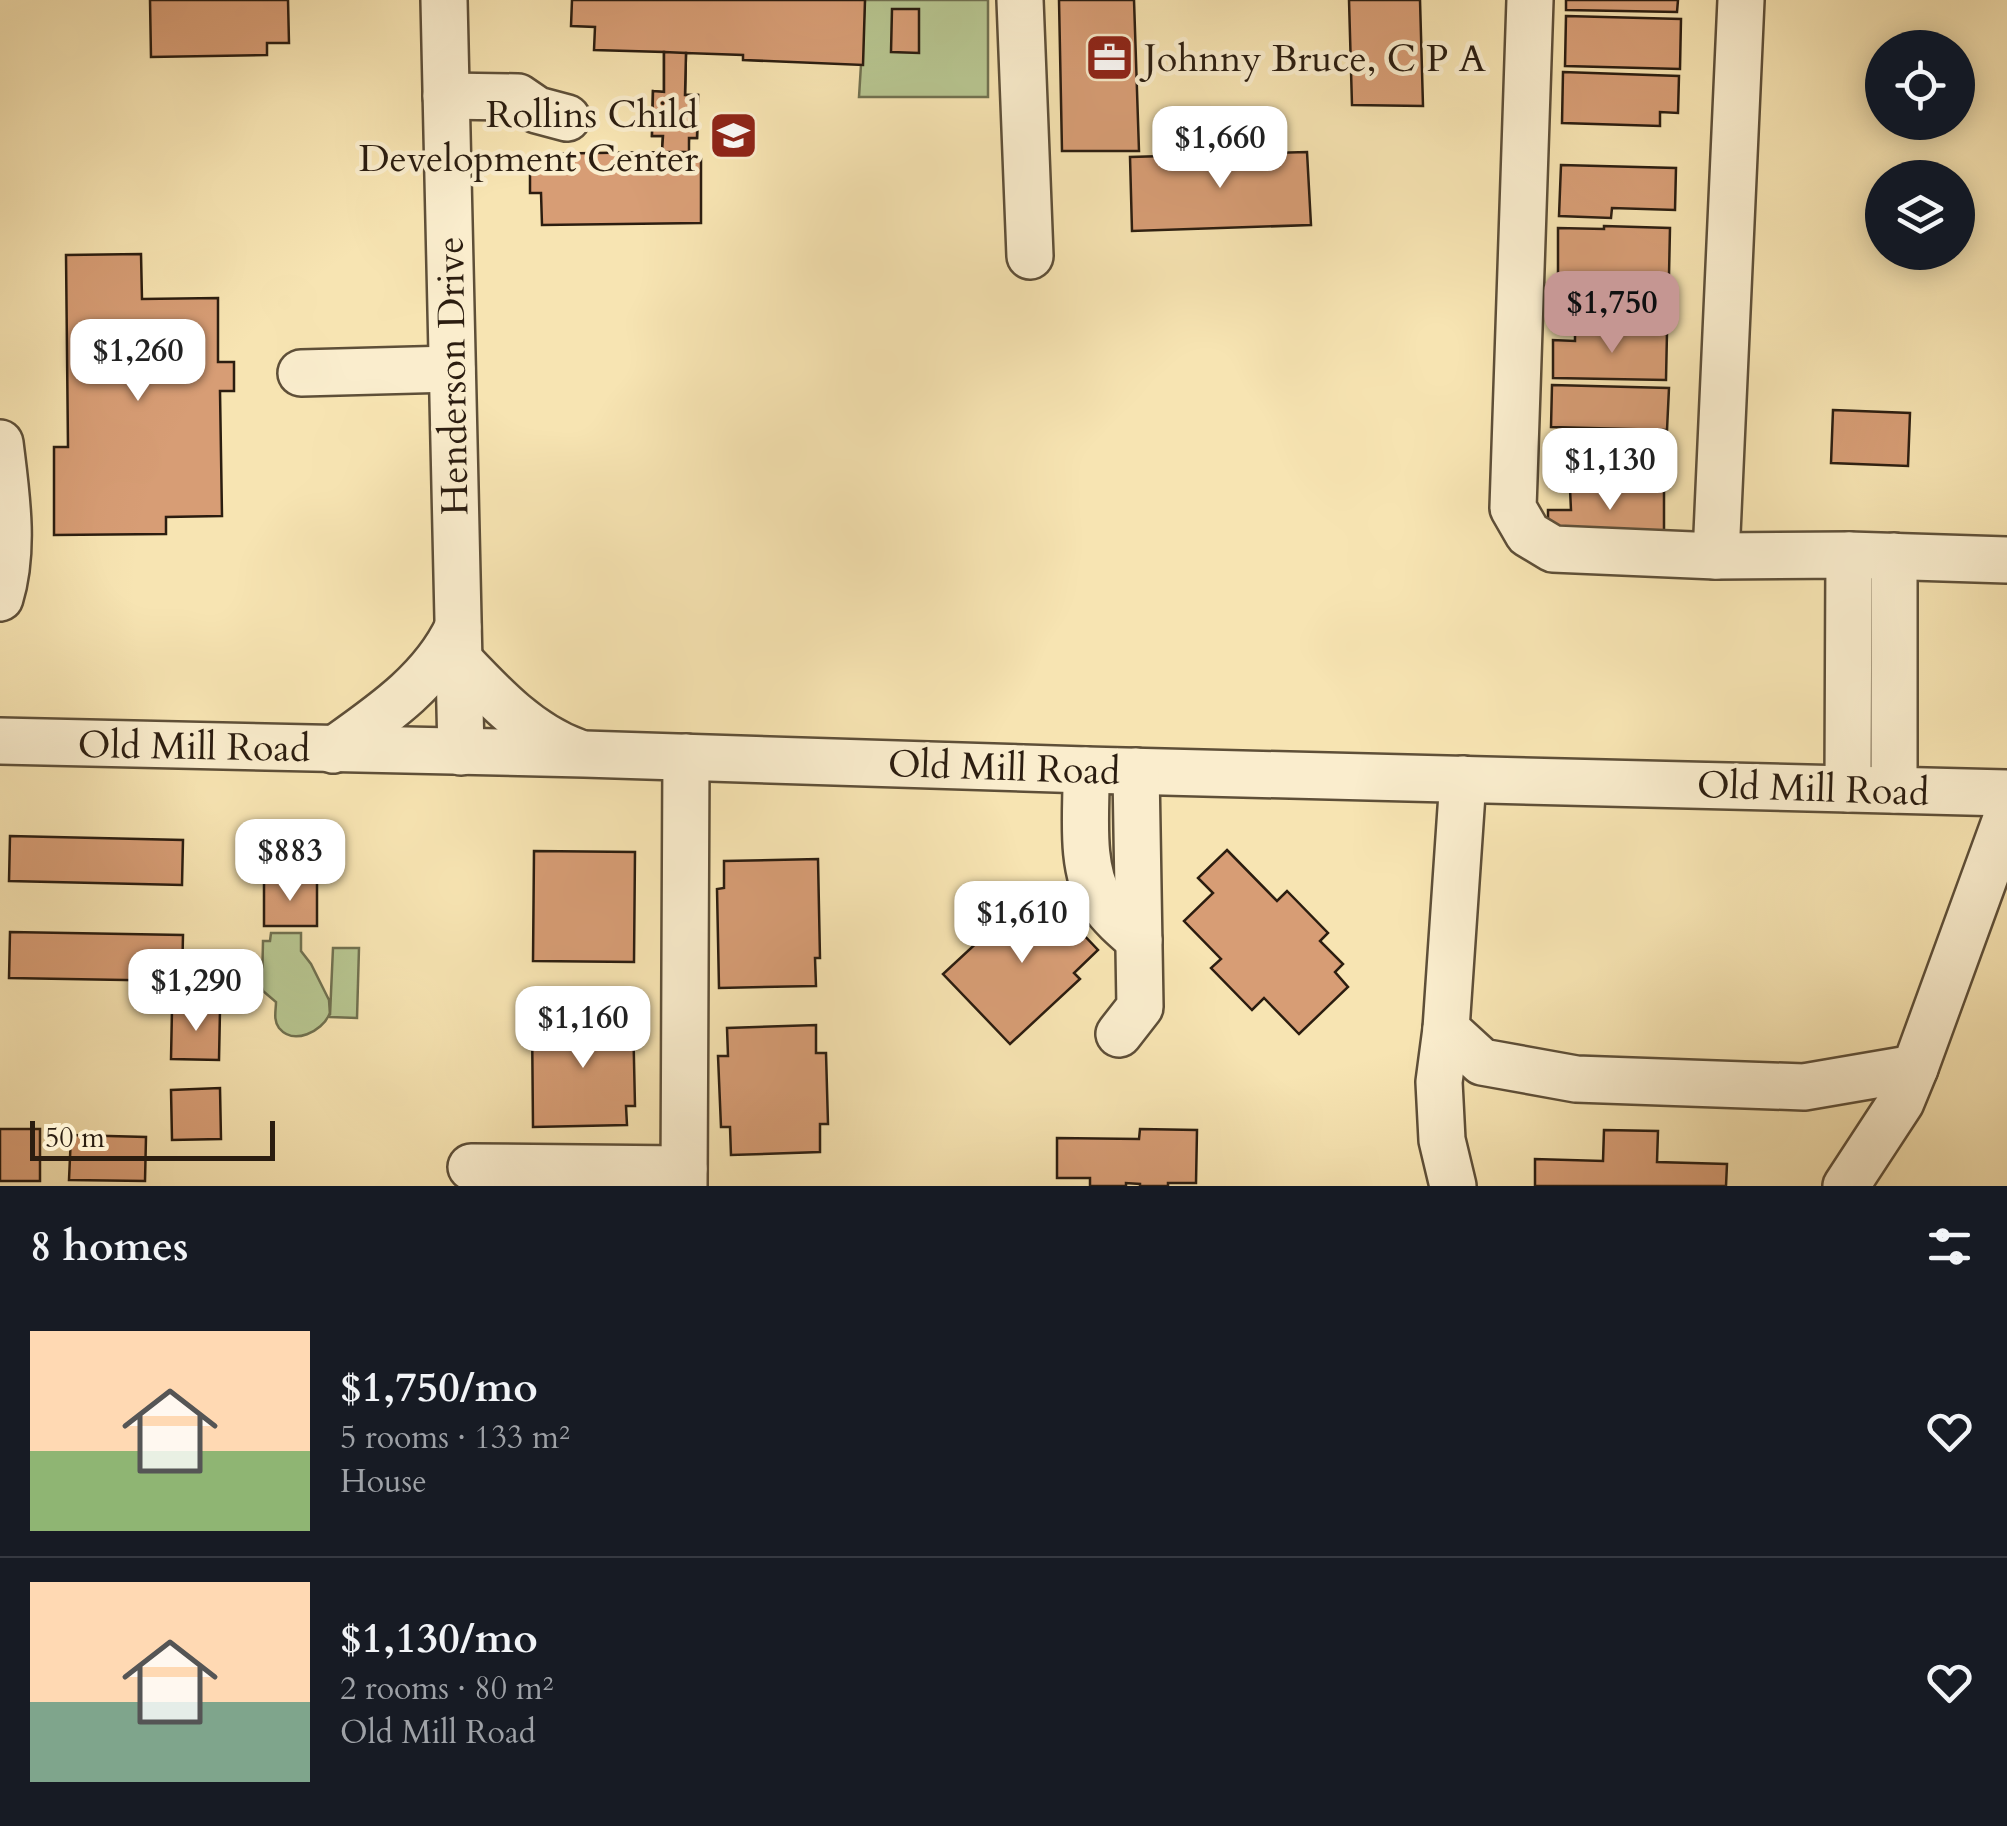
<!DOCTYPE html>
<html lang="en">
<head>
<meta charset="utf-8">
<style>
	:root { --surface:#171b24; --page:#20242c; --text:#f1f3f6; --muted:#9ea1a6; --line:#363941; --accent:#c59692 }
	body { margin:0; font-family:Cardo,serif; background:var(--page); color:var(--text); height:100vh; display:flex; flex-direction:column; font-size:38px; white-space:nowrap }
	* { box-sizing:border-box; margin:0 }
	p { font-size:32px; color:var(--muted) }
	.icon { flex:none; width:55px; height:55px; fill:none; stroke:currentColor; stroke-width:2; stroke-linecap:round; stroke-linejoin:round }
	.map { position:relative; height:1186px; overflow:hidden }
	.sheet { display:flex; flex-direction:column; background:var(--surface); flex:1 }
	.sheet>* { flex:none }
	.tools { position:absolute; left:1865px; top:30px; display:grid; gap:20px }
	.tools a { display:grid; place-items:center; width:110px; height:110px; border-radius:50%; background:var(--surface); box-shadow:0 5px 25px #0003; font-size:50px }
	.scale { position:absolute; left:30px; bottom:25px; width:245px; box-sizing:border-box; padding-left:10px; border:5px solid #2b1d10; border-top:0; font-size:28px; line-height:35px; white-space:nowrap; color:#2b1d10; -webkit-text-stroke:8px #faedcd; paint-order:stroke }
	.price { position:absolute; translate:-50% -85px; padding:0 22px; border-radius:20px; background:#fff; color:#222; font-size:32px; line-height:65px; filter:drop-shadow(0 2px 5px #0008) }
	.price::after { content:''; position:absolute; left:50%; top:60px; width:30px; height:22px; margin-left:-15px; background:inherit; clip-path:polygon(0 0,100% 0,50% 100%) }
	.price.current { background:var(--accent); color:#111 }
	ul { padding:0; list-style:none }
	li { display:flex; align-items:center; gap:30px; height:250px; padding:0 30px }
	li+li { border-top:2px solid var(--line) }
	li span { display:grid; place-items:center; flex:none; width:280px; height:200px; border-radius:0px; color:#555 }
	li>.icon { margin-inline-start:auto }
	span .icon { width:120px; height:120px; fill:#fffc; stroke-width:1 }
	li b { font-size:42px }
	h2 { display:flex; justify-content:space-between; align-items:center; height:120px; padding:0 30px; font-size:42px }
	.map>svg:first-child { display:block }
	.green { fill:#b7c590; stroke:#717150; stroke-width:2.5 }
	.building { fill:#d79d75; stroke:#2b1d10; stroke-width:2.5 }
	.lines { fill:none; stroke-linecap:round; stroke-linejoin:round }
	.minor-casing { stroke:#5e4f38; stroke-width:50 }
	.minor { stroke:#faedcd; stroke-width:45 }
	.labels { text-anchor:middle; stroke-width:9; stroke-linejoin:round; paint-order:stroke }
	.poi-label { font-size:38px; fill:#2b1d10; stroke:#faedcd; text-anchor:start }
	.street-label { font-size:38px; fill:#2b1d10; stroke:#faedcd }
</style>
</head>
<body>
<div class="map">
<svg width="2007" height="1186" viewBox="0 0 2007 1186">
	<rect width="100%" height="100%" fill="#f7e4b2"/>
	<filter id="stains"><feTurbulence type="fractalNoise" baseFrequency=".002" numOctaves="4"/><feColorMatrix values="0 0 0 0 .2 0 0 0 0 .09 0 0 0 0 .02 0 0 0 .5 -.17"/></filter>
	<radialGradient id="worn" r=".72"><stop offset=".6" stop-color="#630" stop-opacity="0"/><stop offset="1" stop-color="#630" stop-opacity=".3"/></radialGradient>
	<g class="green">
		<polygon points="865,0 988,0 988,97 859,97"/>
		<path d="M271,933H301V951L311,964L329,1000L330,1015L333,948H359L357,1018L330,1017L329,1015C322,1031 294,1046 279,1028C273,1020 276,1010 276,1002L263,991L262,987L263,941H270Z"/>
	</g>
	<g class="building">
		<polygon points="150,0 288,0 289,43 267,43 267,55 151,57"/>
		<polygon points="572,0 865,0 863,65 743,60 743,55 686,53 685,95 698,95 697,138 689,138 688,160 701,159 701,223 542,225 541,193 530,193 530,154 662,152 663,136 652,136 653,91 664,92 664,52 594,50 595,27 571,26"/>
		<polygon points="1059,0 1134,0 1139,151 1062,151"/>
		<polygon points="1349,0 1420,0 1423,106 1352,105"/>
		<polygon points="1566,0 1678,0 1677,12 1566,10"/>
		<polygon points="892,9 919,9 919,53 891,52"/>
		<polygon points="1566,16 1681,19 1680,69 1565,66"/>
		<polygon points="664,52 686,53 685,95 698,95 697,138 689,138 689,152 662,152 663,136 652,136 653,91 664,92"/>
		<polygon points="1563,72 1679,76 1678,113 1660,112 1660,126 1562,123"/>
		<polygon points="1307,152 1311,225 1132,231 1130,157"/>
		<polygon points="1561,165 1676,168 1675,210 1612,208 1611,218 1559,216"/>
		<polygon points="1604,226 1670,228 1669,275 1558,273 1558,228 1604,229"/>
		<polygon points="141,254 142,299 218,298 218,362 234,362 234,391 220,391 222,516 166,517 166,534 54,535 54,447 68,447 66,255"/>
		<polygon points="1560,279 1672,281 1672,320 1560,319"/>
		<polygon points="1575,331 1667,332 1666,380 1553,378 1553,340 1575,341"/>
		<polygon points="1552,385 1669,388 1667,430 1551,427"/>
		<polygon points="1833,410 1910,413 1908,466 1831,463"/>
		<polygon points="1556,437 1666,440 1665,481 1598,479 1598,474 1555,473"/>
		<polygon points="1664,487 1664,535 1548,537 1548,510 1571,510 1570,489"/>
		<polygon points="10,836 183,840 182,885 9,881"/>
		<polygon points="1227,850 1277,901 1287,891 1328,933 1320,941 1343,964 1335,972 1348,987 1299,1034 1264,998 1252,1010 1211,968 1221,959 1184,921 1213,893 1198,878"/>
		<polygon points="534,851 635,852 634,962 533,961"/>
		<polygon points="818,859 820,958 815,958 816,986 719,988 717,889 724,888 724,861"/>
		<rect x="264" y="882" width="53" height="44"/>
		<polygon points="1041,890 1098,950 1074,973 1080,979 1010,1044 943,974 1011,911 1014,914"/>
		<polygon points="10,932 183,935 182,981 9,978"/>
		<polygon points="172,1009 220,1010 219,1060 171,1059"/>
		<polygon points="633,1016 635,1106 626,1106 627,1125 533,1127 532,1017"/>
		<polygon points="816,1025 816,1053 826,1053 828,1124 820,1124 820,1152 731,1155 730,1127 721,1127 718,1056 728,1056 727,1028"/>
		<polygon points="220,1088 221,1139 172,1140 171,1090"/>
		<rect x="0" y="1129" width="40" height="52"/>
		<polygon points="1140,1129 1197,1130 1196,1183 1168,1183 1168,1186 1140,1186 1140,1184 1126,1183 1126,1186 1090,1186 1090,1178 1057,1178 1057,1138 1139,1139"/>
		<polygon points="1604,1130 1658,1131 1657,1162 1727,1164 1726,1186 1535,1186 1535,1159 1603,1161"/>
		<polygon points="71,1135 146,1137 145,1181 69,1180"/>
	</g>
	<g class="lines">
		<defs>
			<g id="minor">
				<polyline points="444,0 461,752"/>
				<polyline points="1020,0 1030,256"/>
				<polyline points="1530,0 1513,508 1528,534 1553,549 1716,556 1849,555 2007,560"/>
				<polyline points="446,96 518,97 537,110 567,118"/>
				<polyline points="301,373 452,369"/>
				<path d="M0,443C6,492 15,549 0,598"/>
				<polyline points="1716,556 1741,0"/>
				<path d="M458,659C492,695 529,735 577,752"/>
				<polyline points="0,741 584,754 1086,770 2007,793"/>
				<path d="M333,750C381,716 433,681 458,627"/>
				<path d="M1086,770C1087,809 1079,866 1101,901C1111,916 1125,928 1139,940"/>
				<polyline points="1463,779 1446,1029 1482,1062 1576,1079 1804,1087 1915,1068 2007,816"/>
				<polyline points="1848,789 1849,555"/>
				<polyline points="1894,790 1894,556"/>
				<polyline points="1446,1029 1439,1082 1442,1140 1453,1186"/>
				<polyline points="1119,1034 1140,1007 1136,771"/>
				<polyline points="471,1167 684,1169"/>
				<polyline points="684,1186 686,757"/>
				<polyline points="1846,1186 1901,1102 1915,1068"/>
			</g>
		</defs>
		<use href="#minor" class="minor-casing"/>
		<use href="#minor" class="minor"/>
	</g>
	<defs>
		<symbol id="office-square" viewBox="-11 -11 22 22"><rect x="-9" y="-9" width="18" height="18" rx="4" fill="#8f2418" stroke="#faedcd"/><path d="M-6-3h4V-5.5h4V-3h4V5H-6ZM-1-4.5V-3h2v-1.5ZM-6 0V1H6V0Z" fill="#fff"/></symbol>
		<symbol id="school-square" viewBox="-11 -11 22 22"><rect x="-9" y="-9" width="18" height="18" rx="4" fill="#8f2418" stroke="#faedcd"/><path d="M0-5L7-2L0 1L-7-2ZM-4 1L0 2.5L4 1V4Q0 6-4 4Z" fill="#fff"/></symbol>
	</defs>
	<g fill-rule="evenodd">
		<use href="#office-square" x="1082" y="30" width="55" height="55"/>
		<use href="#school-square" x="706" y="108" width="55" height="55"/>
	</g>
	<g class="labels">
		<g class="poi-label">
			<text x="1144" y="71">Johnny Bruce, C P A</text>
			<text x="698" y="127" text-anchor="end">Rollins Child<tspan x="698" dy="44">Development Center</tspan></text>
		</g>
		<g class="street-label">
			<text transform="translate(452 376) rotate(-91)" y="13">Henderson Drive</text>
			<text transform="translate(194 746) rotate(1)" y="13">Old Mill Road</text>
			<text transform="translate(1004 767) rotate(2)" y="13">Old Mill Road</text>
			<text transform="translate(1813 788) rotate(2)" y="13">Old Mill Road</text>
		</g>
	</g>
	<rect width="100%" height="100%" filter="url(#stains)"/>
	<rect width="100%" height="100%" fill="url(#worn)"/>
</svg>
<div class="tools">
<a><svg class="icon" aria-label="locate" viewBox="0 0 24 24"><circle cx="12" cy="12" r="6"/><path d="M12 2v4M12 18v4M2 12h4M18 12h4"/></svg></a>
<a><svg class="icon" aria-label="layers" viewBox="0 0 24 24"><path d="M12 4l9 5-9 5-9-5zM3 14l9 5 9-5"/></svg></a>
</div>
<div class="scale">50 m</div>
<b class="price" style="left:1220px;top:191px">$1,660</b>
<b class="price current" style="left:1612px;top:356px">$1,750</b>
<b class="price" style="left:138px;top:404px">$1,260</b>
<b class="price" style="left:1610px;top:513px">$1,130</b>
<b class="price" style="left:290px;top:904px">$883</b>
<b class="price" style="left:1022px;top:966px">$1,610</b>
<b class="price" style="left:196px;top:1034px">$1,290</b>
<b class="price" style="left:583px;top:1071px">$1,160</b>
</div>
<section class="sheet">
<h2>8 homes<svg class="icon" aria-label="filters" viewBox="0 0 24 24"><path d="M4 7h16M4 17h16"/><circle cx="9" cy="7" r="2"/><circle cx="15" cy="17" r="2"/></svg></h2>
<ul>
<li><span style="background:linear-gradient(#ffd9b3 60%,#8fb573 0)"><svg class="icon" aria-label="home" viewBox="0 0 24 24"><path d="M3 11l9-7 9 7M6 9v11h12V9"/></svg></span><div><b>$1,750/mo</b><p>5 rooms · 133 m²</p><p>House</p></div><svg class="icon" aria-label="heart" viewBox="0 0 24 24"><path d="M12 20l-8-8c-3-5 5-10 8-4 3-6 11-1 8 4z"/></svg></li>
<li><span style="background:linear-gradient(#ffd9b3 60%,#7fa58c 0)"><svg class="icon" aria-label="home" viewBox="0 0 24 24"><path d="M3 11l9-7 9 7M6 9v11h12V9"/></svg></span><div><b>$1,130/mo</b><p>2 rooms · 80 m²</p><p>Old Mill Road</p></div><svg class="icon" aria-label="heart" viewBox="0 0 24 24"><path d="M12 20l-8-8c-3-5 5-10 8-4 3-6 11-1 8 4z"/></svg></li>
</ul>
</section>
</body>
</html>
